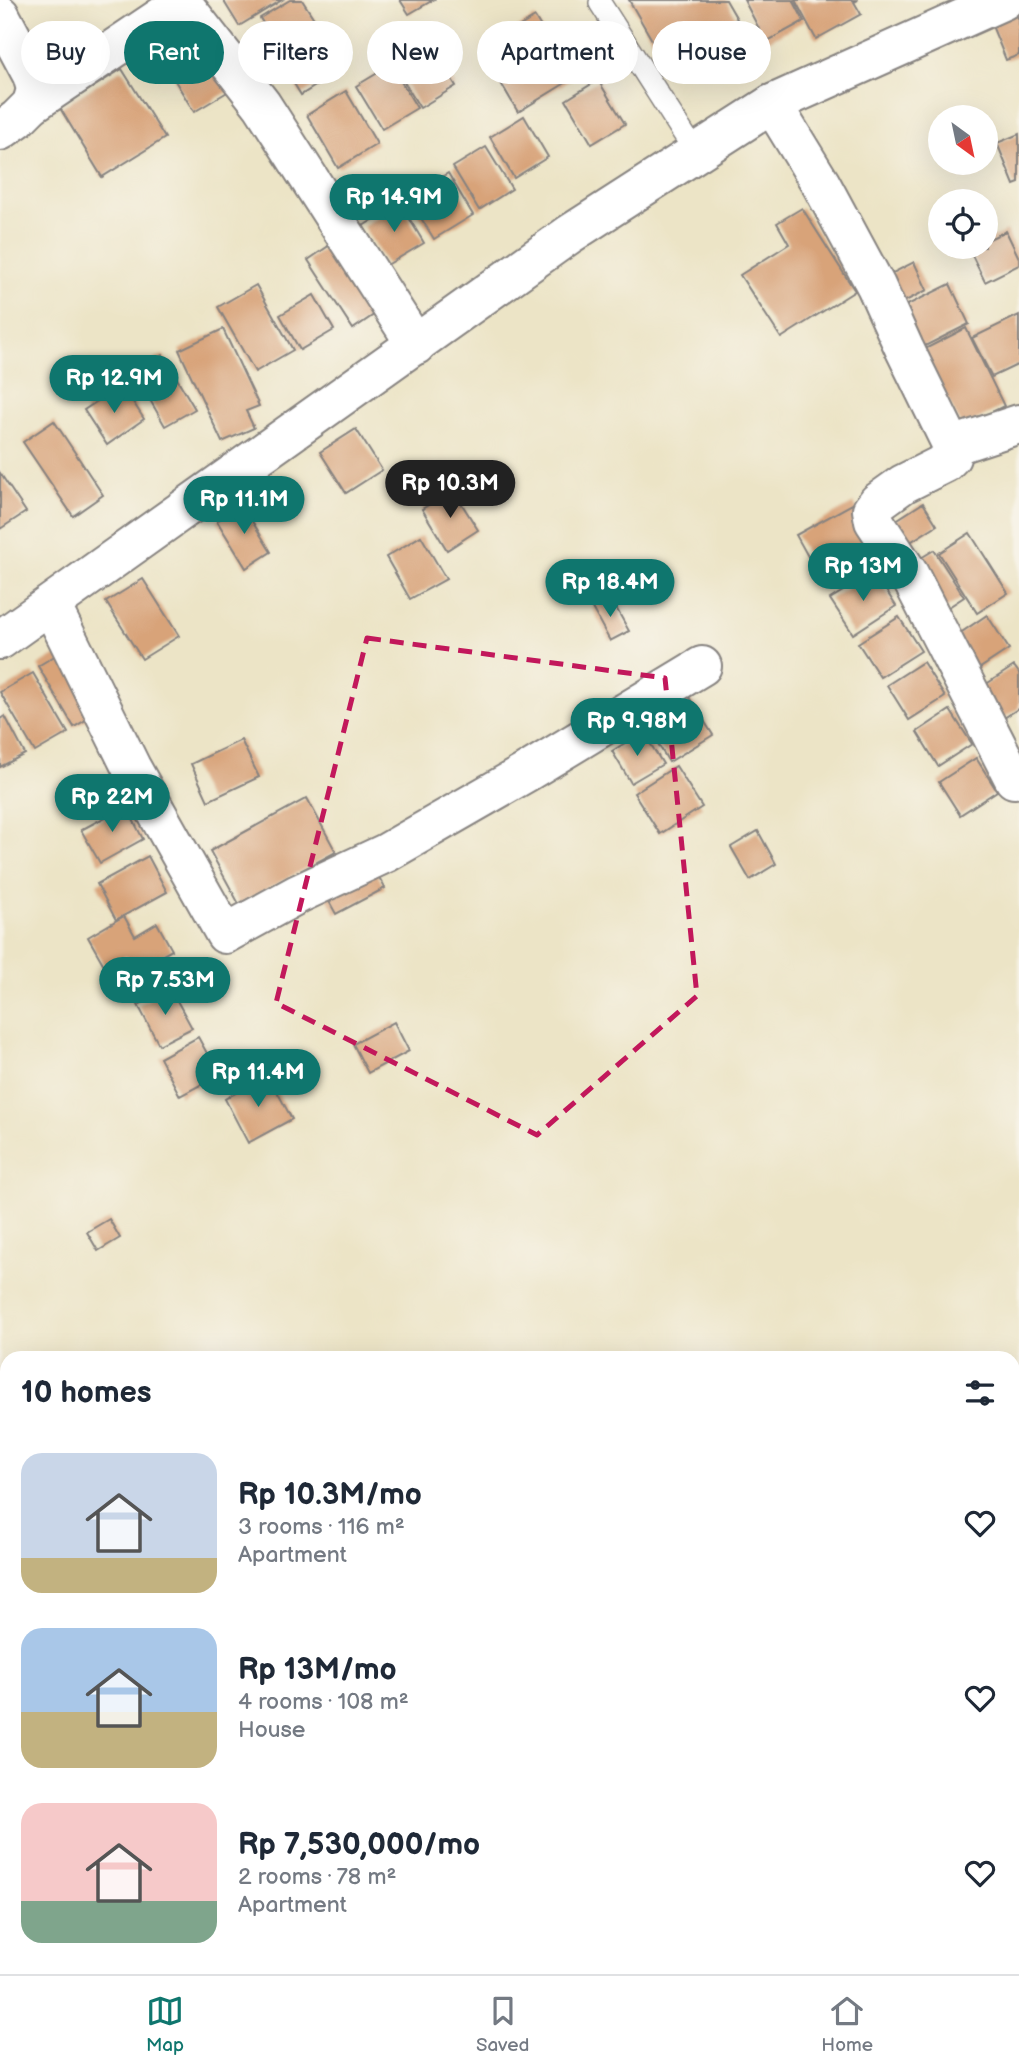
<!DOCTYPE html>
<html lang="en">
<head>
<meta charset="utf-8">
<style>
	:root { --surface:#fff; --page:#f6f6f7; --text:#1f2937; --muted:#747a83; --line:#e0e1e3; --accent:#0f766e }
	body { margin:0; font-family:"Balsamiq Sans",sans-serif; background:var(--page); color:var(--text); height:100vh; display:flex; flex-direction:column; font-size:26px; white-space:nowrap }
	* { box-sizing:border-box; margin:0 }
	p { font-size:23px; color:var(--muted) }
	.icon { flex:none; width:38px; height:38px; fill:none; stroke:currentColor; stroke-width:2; stroke-linecap:round; stroke-linejoin:round }
	.map { position:relative; flex:1; overflow:hidden }
	.details { position:absolute; left:0px; top:1351px; width:1020px; height:623px; display:flex; flex-direction:column; background:var(--surface); border-radius:21px 21px 0 0; box-shadow:0 7px 28px #0002 }
	.details>* { flex:none }
	.top-card { position:absolute; left:21px; top:21px; width:978px; height:63px; display:flex; gap:14px }
	.needle { width:46px; rotate:147deg }
	.controls { position:absolute; left:928px; top:105px; display:grid; gap:14px }
	.controls a { display:grid; place-items:center; width:70px; height:70px; border-radius:50%; background:var(--surface); box-shadow:0 7px 28px #0002; font-size:35px }
	.price { position:absolute; translate:-50% -60px; padding:0 16px; border-radius:24px; background:var(--accent); color:#fff; font-size:23px; line-height:46px; filter:drop-shadow(0 2px 4px #0008) }
	.price::after { content:''; position:absolute; left:50%; top:42px; width:21px; height:16px; margin-left:-10px; background:inherit; clip-path:polygon(0 0,100% 0,50% 100%) }
	.price.active { background:#222; color:#fff }
	ul { padding:0; list-style:none }
	li { display:flex; align-items:center; gap:21px; height:175px; padding:0 21px }
	li span { display:grid; place-items:center; flex:none; width:196px; height:140px; border-radius:21px; color:#555 }
	li>.icon { margin-inline-start:auto }
	span .icon { width:84px; height:84px; fill:#fffc; stroke-width:1 }
	li b { font-size:30px }
	h2 { display:flex; justify-content:space-between; align-items:center; height:84px; padding:0 21px; font-size:30px }
	.tag { padding:0 24px; border-radius:32px; background:var(--surface); box-shadow:0 7px 28px #0002; font-size:24px; line-height:63px }
	.tag.active { background:var(--accent); color:#fff }
	.tabs { display:flex; justify-content:space-around; align-items:center; height:98px; border-top:2px solid var(--line); background:var(--surface); font-size:19px; color:var(--muted) }
	.tabs a { display:grid; justify-items:center; gap:4px }
	.tabs .active { color:var(--accent) }
	.map>svg:first-child { display:block }
	.building { fill:#d8a379 }
	.lines { fill:none; stroke-linecap:round; stroke-linejoin:round }
	.service-casing { stroke:#878380; stroke-width:24 }
	.minor-casing { stroke:#878380; stroke-width:42 }
	.tertiary-casing { stroke:#878380; stroke-width:42 }
	.service { stroke:#fff; stroke-width:21 }
	.minor { stroke:#fff; stroke-width:38 }
	.tertiary { stroke:#fff; stroke-width:38 }
	.marked { fill:none; stroke:#c2185b; stroke-width:5; stroke-dasharray:14 9; stroke-linejoin:round }
</style>
</head>
<body>
<div class="map">
<svg width="1019" height="1974" viewBox="0 0 1019 1974">
	<rect width="100%" height="100%" fill="#f7f3e8"/>
	<filter id="ink" filterUnits="userSpaceOnUse"><feTurbulence type="fractalNoise" baseFrequency=".0143" numOctaves="2"/><feDisplacementMap in="SourceGraphic" scale="14" xChannelSelector="R" yChannelSelector="G"/><feConvolveMatrix kernelMatrix="1 2 1 2 8 2 1 2 1" color-interpolation-filters="sRGB"/></filter>
	<filter id="wash" filterUnits="userSpaceOnUse"><feTurbulence type="fractalNoise" baseFrequency=".00686" numOctaves="4" result="noise"/><feDisplacementMap in="SourceGraphic" scale="28" xChannelSelector="R" yChannelSelector="G"/><feGaussianBlur stdDeviation="1.57" result="paint"/><feColorMatrix in="noise" values="0 0 0 0 0 0 0 0 0 0 0 0 0 0 0 0 0 1.4 0 .05"/><feComposite in="paint" operator="in"/></filter>
	<g filter="url(#wash)">
		<rect width="100%" height="100%" fill="#ece4c6"/>
		<g id="blocks">
			<g class="building">
				<polygon points="223,0 282,0 239,26"/>
				<polygon points="290,0 302,0 320,28 280,52 260,18"/>
				<polygon points="400,0 433,0 409,14"/>
				<polygon points="629,0 726,0 737,19 664,61"/>
				<polygon points="744,0 793,0 804,21 766,42"/>
				<polygon points="795,0 858,0 854,2 861,14 816,39"/>
				<polygon points="1011,1 1019,20 1019,55 1006,60 986,11"/>
				<polygon points="535,17 572,79 518,112 481,49"/>
				<polygon points="317,36 339,71 301,95 279,59"/>
				<polygon points="429,41 456,86 420,108 393,64"/>
				<polygon points="214,54 234,88 194,112 174,79"/>
				<polygon points="391,65 417,108 382,129 356,86"/>
				<polygon points="122,69 165,138 102,177 60,108"/>
				<polygon points="598,80 625,124 592,144 566,100"/>
				<polygon points="346,91 377,144 338,168 307,115"/>
				<polygon points="524,116 548,157 514,178 490,137"/>
				<polygon points="1019,134 1019,183 1014,185 997,143"/>
				<polygon points="486,147 512,189 479,210 453,167"/>
				<polygon points="448,173 473,215 434,239 408,197"/>
				<polygon points="400,203 424,243 387,265 363,226"/>
				<polygon points="802,208 855,291 781,338 740,275 789,244 777,223"/>
				<polygon points="1006,231 1019,258 1019,265 985,282 969,249 974,247 985,247 985,241"/>
				<polygon points="336,241 381,310 353,329 308,260"/>
				<polygon points="914,262 927,290 890,309 877,281"/>
				<polygon points="950,284 969,324 913,352 893,312"/>
				<polygon points="256,285 293,350 255,372 218,307"/>
				<polygon points="314,295 334,330 300,350 280,315"/>
				<polygon points="1019,315 1019,364 992,377 972,338"/>
				<polygon points="966,328 1004,406 962,427 923,350"/>
				<polygon points="223,329 259,406 246,411 254,428 222,442 179,350"/>
				<polygon points="163,355 195,409 165,426 134,372"/>
				<polygon points="122,385 144,419 107,445 84,410"/>
				<polygon points="54,421 103,495 73,516 23,442"/>
				<polygon points="356,429 382,470 346,493 320,452"/>
				<polygon points="0,473 26,512 0,529"/>
				<polygon points="453,490 478,530 447,550 422,509"/>
				<polygon points="854,503 883,557 826,589 796,535"/>
				<polygon points="923,503 937,525 904,546 890,524"/>
				<polygon points="242,505 271,552 246,568 217,521"/>
				<polygon points="970,533 1008,593 977,613 939,553"/>
				<polygon points="421,536 446,579 410,599 386,557"/>
				<polygon points="934,550 964,597 941,612 911,564"/>
				<polygon points="874,572 896,606 853,634 830,599"/>
				<polygon points="143,579 179,636 142,659 106,602"/>
				<polygon points="610,597 629,631 610,641 592,608"/>
				<polygon points="987,615 1009,649 974,672 953,638"/>
				<polygon points="899,617 921,651 880,677 858,643"/>
				<polygon points="63,651 99,712 74,727 38,666"/>
				<polygon points="923,662 945,697 909,720 887,685"/>
				<polygon points="1014,666 1019,673 1019,708 995,724 974,692"/>
				<polygon points="33,673 68,733 35,752 0,692"/>
				<polygon points="689,697 713,735 669,762 646,724"/>
				<polygon points="950,710 972,744 938,766 917,732"/>
				<polygon points="5,716 25,754 0,767 0,719"/>
				<polygon points="643,732 663,764 631,783 612,751"/>
				<polygon points="241,740 259,777 208,801 191,764"/>
				<polygon points="976,758 997,791 960,815 939,782"/>
				<polygon points="676,766 702,807 660,834 634,793"/>
				<polygon points="307,798 336,852 239,904 210,851"/>
				<polygon points="126,806 143,839 100,863 81,830"/>
				<polygon points="758,831 776,864 750,880 731,847"/>
				<polygon points="148,856 167,892 116,920 97,884"/>
				<polygon points="375,870 385,888 336,914 326,896"/>
				<polygon points="124,916 135,936 157,923 172,950 134,971 126,956 105,967 88,937"/>
				<polygon points="170,988 192,1028 159,1045 138,1005"/>
				<polygon points="394,1022 409,1051 368,1073 353,1044"/>
				<polygon points="198,1037 219,1075 180,1096 160,1058"/>
				<polygon points="268,1075 292,1119 248,1143 225,1099"/>
				<polygon points="109,1219 120,1238 98,1251 87,1232"/>
			</g>
		</g>
	</g>
	<g filter="url(#ink)">
		<use href="#blocks" fill-opacity="0" stroke="#878380" stroke-width="2"/>
		<g class="lines">
			<defs>
				<polyline id="service" points="600,3 696,153"/>
				<g id="minor">
					<polyline points="180,0 262,105 416,345"/>
					<polyline points="0,15 32,75 36,89 32,104"/>
					<polyline points="772,104 821,184 876,286 904,348 952,446 951,457 945,463 903,484 878,502 872,510 874,521 909,574 1014,779"/>
					<polyline points="0,131 17,119 32,104 182,3"/>
					<polyline points="952,446 1019,424"/>
					<polyline points="51,605 131,767 225,934 298,894 386,853 527,772 702,666"/>
				</g>
				<polyline id="tertiary" points="0,640 570,234 772,104 1004,0"/>
			</defs>
			<use href="#service" class="service-casing"/>
			<use href="#minor" class="minor-casing"/>
			<use href="#tertiary" class="tertiary-casing"/>
			<use href="#service" class="service"/>
			<use href="#minor" class="minor"/>
			<use href="#tertiary" class="tertiary"/>
		</g>
	</g>
	<path class="marked" d="M367,638L665,678L697,996L537,1135L276,1003Z"/>
</svg>
<div class="controls">
<a><svg class="needle" viewBox="-14 -14 28 28"><path d="M0-13l5 13h-10z" fill="#e53935"/><path d="M0 13l5-13h-10z" fill="#747a83"/></svg></a>
<a><svg class="icon" aria-label="locate" viewBox="0 0 24 24"><circle cx="12" cy="12" r="6"/><path d="M12 2v4M12 18v4M2 12h4M18 12h4"/></svg></a>
</div>
<b class="price" style="left:394px;top:234px">Rp 14.9M</b>
<b class="price" style="left:114px;top:415px">Rp 12.9M</b>
<b class="price active" style="left:450px;top:520px">Rp 10.3M</b>
<b class="price" style="left:244px;top:536px">Rp 11.1M</b>
<b class="price" style="left:863px;top:603px">Rp 13M</b>
<b class="price" style="left:610px;top:619px">Rp 18.4M</b>
<b class="price" style="left:637px;top:758px">Rp 9.98M</b>
<b class="price" style="left:112px;top:834px">Rp 22M</b>
<b class="price" style="left:165px;top:1017px">Rp 7.53M</b>
<b class="price" style="left:258px;top:1109px">Rp 11.4M</b>
<div class="top-card">
<a class="tag">Buy</a>
<a class="tag active">Rent</a>
<a class="tag">Filters</a>
<a class="tag">New</a>
<a class="tag">Apartment</a>
<a class="tag">House</a>
</div>
<section class="details">
<h2>10 homes<svg class="icon" aria-label="filters" viewBox="0 0 24 24"><path d="M4 7h16M4 17h16"/><circle cx="9" cy="7" r="2"/><circle cx="15" cy="17" r="2"/></svg></h2>
<ul>
<li><span style="background:linear-gradient(#c9d6e8 75%,#c2b280 0)"><svg class="icon" aria-label="home" viewBox="0 0 24 24"><path d="M3 11l9-7 9 7M6 9v11h12V9"/></svg></span><div><b>Rp 10.3M/mo</b><p>3 rooms · 116 m²</p><p>Apartment</p></div><svg class="icon" aria-label="heart" viewBox="0 0 24 24"><path d="M12 20l-8-8c-3-5 5-10 8-4 3-6 11-1 8 4z"/></svg></li>
<li><span style="background:linear-gradient(#a9c7e8 60%,#c2b280 0)"><svg class="icon" aria-label="home" viewBox="0 0 24 24"><path d="M3 11l9-7 9 7M6 9v11h12V9"/></svg></span><div><b>Rp 13M/mo</b><p>4 rooms · 108 m²</p><p>House</p></div><svg class="icon" aria-label="heart" viewBox="0 0 24 24"><path d="M12 20l-8-8c-3-5 5-10 8-4 3-6 11-1 8 4z"/></svg></li>
<li><span style="background:linear-gradient(#f6c9c9 70%,#7fa58c 0)"><svg class="icon" aria-label="home" viewBox="0 0 24 24"><path d="M3 11l9-7 9 7M6 9v11h12V9"/></svg></span><div><b>Rp 7,530,000/mo</b><p>2 rooms · 78 m²</p><p>Apartment</p></div><svg class="icon" aria-label="heart" viewBox="0 0 24 24"><path d="M12 20l-8-8c-3-5 5-10 8-4 3-6 11-1 8 4z"/></svg></li>
</ul>
</section>
</div>
<nav class="tabs">
<a class="active"><svg class="icon" aria-label="map" viewBox="0 0 24 24"><path d="M3 6l6-2 6 2 6-2v14l-6 2-6-2-6 2zM9 4v14M15 6v14"/></svg>Map</a>
<a><svg class="icon" aria-label="saved" viewBox="0 0 24 24"><path d="M7 4h10v16l-5-4-5 4z"/></svg>Saved</a>
<a><svg class="icon" aria-label="home" viewBox="0 0 24 24"><path d="M3 11l9-7 9 7M6 9v11h12V9"/></svg>Home</a>
</nav>
</body>
</html>
